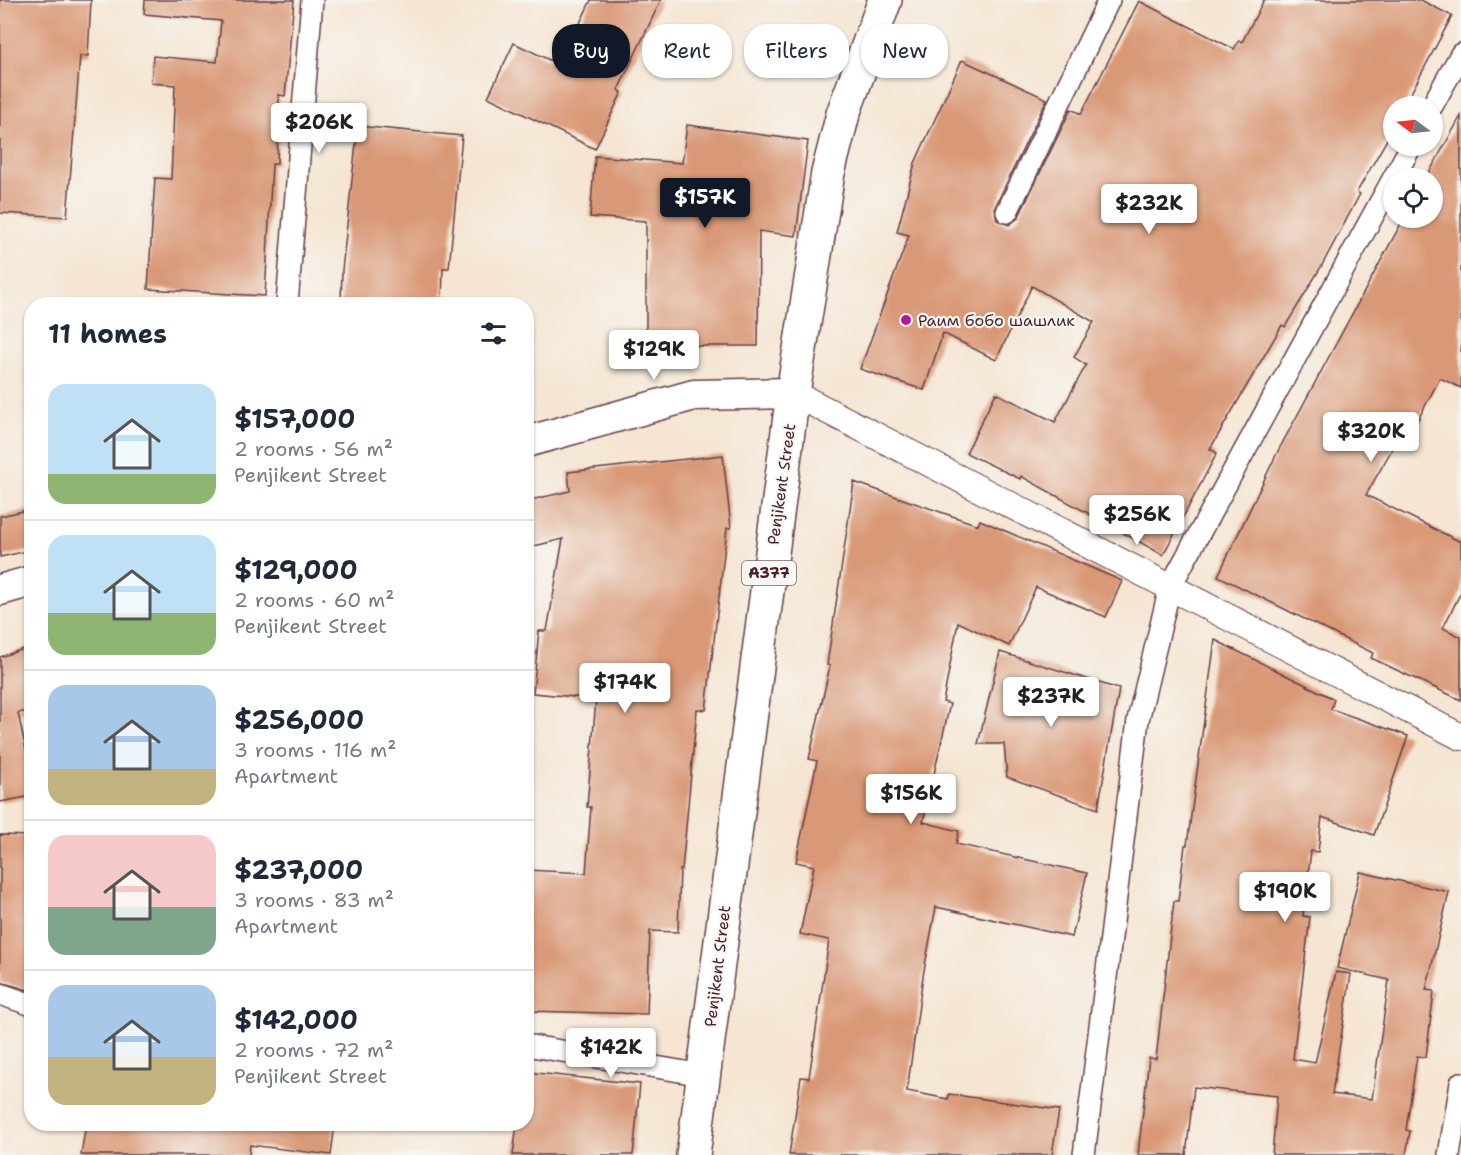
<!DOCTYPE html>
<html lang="en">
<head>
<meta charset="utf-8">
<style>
	:root { --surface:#fff; --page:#f6f6f7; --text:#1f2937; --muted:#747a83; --line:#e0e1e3; --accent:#111827 }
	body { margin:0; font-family:"Shantell Sans",sans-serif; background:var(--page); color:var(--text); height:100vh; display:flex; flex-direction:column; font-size:22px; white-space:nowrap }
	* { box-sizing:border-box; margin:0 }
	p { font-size:20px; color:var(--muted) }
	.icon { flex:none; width:33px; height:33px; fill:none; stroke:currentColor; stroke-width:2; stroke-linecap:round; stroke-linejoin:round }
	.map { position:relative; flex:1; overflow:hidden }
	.sheet { position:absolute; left:24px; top:297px; width:510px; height:834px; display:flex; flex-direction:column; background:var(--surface); border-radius:24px; box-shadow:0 2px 4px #0004 }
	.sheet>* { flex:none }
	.top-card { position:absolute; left:552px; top:24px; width:570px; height:54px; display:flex; gap:12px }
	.needle { width:39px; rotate:285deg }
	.fabs { position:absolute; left:1383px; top:96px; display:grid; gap:12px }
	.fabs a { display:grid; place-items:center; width:60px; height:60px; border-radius:50%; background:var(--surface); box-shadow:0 2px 4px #0004; font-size:30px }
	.price { position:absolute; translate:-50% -51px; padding:0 14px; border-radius:6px; background:#fff; color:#222; font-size:20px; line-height:39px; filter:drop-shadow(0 2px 3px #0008) }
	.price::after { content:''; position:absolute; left:50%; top:36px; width:18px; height:14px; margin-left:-9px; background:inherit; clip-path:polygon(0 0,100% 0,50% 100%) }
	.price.active { background:var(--accent); color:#fff }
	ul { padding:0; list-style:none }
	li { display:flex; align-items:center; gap:18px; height:150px; padding:0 24px }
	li+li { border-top:2px solid var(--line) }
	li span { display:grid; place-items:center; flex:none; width:168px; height:120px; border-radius:18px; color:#555 }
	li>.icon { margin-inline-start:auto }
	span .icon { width:72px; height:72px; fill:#fffc; stroke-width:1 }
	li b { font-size:26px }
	h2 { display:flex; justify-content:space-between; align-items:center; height:72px; padding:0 24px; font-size:26px }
	.pill { padding:0 21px; border-radius:24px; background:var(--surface); box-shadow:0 2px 4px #0004; font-size:21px; line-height:54px }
	.pill.active { background:var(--accent); color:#fff }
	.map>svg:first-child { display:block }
	.building { fill:#d99876 }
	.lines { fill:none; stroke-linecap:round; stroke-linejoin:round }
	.minor-casing { stroke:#643d44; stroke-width:24 }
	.tertiary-casing { stroke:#643d44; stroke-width:28 }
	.secondary-casing { stroke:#643d44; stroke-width:33 }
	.primary-casing { stroke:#643d44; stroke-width:36 }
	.minor { stroke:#fff; stroke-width:21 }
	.tertiary { stroke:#fff; stroke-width:26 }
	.secondary { stroke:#fff; stroke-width:30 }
	.primary { stroke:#fff; stroke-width:33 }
	.poi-dot { fill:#b5179e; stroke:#f6f6f2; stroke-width:2 }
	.labels { text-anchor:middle; stroke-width:4.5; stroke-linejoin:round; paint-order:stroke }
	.shield { fill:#f6f6f2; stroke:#7e6067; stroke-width:1.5 }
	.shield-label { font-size:15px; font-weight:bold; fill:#4a1f2b }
	.poi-label { font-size:16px; fill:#4a1f2b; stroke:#f6f6f2; text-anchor:start }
	.street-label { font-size:16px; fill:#4a1f2b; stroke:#f6f6f2 }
</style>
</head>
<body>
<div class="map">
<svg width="1461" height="1155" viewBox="0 0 1461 1155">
	<rect width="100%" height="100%" fill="#f6f6f2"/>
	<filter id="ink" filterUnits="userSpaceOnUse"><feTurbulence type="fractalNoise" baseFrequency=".0167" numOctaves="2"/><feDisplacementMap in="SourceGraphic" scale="12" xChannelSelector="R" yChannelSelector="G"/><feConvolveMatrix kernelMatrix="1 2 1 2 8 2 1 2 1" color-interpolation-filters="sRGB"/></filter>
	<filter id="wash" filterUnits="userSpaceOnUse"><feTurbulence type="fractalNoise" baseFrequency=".008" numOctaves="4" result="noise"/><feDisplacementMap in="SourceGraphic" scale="24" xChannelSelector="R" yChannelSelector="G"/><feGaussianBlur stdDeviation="1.35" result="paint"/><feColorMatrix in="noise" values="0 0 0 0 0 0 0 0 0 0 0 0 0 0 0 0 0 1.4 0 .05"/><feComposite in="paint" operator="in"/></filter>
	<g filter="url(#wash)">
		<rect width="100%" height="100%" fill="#f5e5d2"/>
		<g id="blocks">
			<g class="building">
				<polygon points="0,0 91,0 88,56 80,56 67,217 0,213"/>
				<polygon points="145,0 294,0 285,96 279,95 277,164 272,164 265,296 148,289 155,178 171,179 175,85 151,83 153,56 217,62 221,21 144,14"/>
				<polygon points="591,0 661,0 618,90 622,92 595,149 488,97 514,43 560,65"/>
				<polygon points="1264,0 1421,0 1452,16 1404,106 1394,106 1394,127 1357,192 1360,194 1321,267 1285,327 1282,325 1210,449 1217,453 1163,555 1021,476 1020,479 966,453 996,393 1055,422 1086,365 1074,357 1094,322 1032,286 996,360 943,333 924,390 860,369 909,235 897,232 915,163 962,60 1047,99 995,207 997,220 1009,225 1018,218 1071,109 1081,114 1139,1 1234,49 1239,40 1242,42"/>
				<polygon points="1461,116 1461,388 1440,378 1414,427 1407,423 1366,495 1461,542 1461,592 1443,628 1461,637 1461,700 1371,658 1373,653 1218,576 1277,453 1404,218 1432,218 1432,178 1426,178"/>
				<polygon points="687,125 808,141 796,236 759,231 758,346 646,346 646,221 590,217 595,156 682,163"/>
				<polygon points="358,126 462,136 449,268 443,268 442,304 341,304 342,270"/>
				<polygon points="723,455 731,528 727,528 706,710 697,709 682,870 680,870 678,932 650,931 647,1014 526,1011 526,870 586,873 591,807 587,807 596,699 533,693 539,631 547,631 563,539 526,548 526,501 570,491 568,472"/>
				<polygon points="854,482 978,525 980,520 1122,581 1106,617 1036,587 1009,646 958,622 943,702 950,704 923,822 959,831 956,844 1087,873 1072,937 936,907 923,976 907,1091 948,1099 949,1094 1059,1110 1052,1155 789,1155 801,1077 809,1078 829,940 800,934 814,866 796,862 817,761 809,759 830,666 827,665"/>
				<polygon points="32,509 32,550 0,557 0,516"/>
				<polygon points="1215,640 1334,699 1331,709 1408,736 1374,835 1322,817 1318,852 1311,851 1303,916 1310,917 1293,1059 1315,1063 1336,972 1351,974 1332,1094 1372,1099 1389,980 1337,968 1360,872 1449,892 1426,990 1434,991 1426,1057 1417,1056 1406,1130 1410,1131 1406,1155 1272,1155 1277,1096 1194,1087 1186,1155 1138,1155 1149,1058 1156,1059 1174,901 1178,901 1185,845 1187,845"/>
				<polygon points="32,646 32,710 18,713 32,779 32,796 0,802 0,657"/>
				<polygon points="1000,652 1119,689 1098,809 1007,777 1004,744 978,744"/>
				<polygon points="0,835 32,836 32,991 0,982"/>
				<polygon points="526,1072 640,1084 633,1155 513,1155 517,1124 526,1124"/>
				<polygon points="86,1124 335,1124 331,1155 250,1145 249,1155 81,1155"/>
			</g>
		</g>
	</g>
	<g filter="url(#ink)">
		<use href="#blocks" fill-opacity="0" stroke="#643d44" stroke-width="1.5"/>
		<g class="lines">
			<defs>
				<g id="minor">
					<polyline points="1432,106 1461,54"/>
					<polyline points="1007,212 1109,0"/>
					<polyline points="287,304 312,0"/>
					<polyline points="0,994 32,1005"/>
					<polyline points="526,1045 703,1075"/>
					<polyline points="1084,1155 1138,720 1170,587 1411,146"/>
					<polyline points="1449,1155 1461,1083"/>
				</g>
				<polyline id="tertiary" points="793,393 1461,737"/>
				<g id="secondary">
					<polyline points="526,442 694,395 793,393"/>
					<polyline points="0,590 32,581"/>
				</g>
				<polyline id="primary" points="693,1155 793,393 828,173 843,114 885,0"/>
			</defs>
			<use href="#minor" class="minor-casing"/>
			<use href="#tertiary" class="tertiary-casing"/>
			<use href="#secondary" class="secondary-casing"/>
			<use href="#primary" class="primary-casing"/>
			<use href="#minor" class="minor"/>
			<use href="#tertiary" class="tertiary"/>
			<use href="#secondary" class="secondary"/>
			<use href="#primary" class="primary"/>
		</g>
	</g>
	<circle class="poi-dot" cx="906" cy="320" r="6"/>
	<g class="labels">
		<rect class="shield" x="742" y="561" width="54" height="24" rx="4.5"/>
		<g class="shield-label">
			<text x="769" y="578">A377</text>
		</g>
		<g class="poi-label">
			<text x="918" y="326">Раим бобо шашлик</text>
		</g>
		<g class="street-label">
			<text transform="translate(781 484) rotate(-82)" y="6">Penjikent Street</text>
			<text transform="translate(717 966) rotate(-83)" y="6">Penjikent Street</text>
		</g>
	</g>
</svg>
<div class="fabs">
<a><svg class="needle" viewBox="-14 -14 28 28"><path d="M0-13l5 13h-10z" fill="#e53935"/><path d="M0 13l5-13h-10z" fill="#747a83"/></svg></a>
<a><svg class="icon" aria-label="locate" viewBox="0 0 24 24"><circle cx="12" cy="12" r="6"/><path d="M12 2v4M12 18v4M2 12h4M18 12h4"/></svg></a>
</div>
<b class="price" style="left:319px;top:154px">$206K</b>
<b class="price active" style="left:705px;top:229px">$157K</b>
<b class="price" style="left:1149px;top:235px">$232K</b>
<b class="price" style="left:654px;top:381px">$129K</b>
<b class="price" style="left:1371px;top:463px">$320K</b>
<b class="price" style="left:1137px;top:546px">$256K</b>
<b class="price" style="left:625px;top:714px">$174K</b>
<b class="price" style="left:1051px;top:728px">$237K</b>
<b class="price" style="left:911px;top:825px">$156K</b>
<b class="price" style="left:1285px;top:923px">$190K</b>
<b class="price" style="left:611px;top:1079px">$142K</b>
<div class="top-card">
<a class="pill active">Buy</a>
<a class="pill">Rent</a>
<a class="pill">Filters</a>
<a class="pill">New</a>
</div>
<section class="sheet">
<h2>11 homes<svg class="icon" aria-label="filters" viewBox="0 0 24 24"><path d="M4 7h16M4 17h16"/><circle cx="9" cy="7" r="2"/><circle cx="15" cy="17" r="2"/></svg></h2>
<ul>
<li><span style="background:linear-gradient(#bfe0f5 75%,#8fb573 0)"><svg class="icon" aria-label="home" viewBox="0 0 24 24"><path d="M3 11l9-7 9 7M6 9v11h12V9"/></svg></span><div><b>$157,000</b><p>2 rooms · 56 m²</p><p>Penjikent Street</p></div></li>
<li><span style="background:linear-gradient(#bfe0f5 65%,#8fb573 0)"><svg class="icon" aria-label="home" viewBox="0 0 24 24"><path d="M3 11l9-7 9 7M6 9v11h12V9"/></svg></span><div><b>$129,000</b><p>2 rooms · 60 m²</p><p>Penjikent Street</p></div></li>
<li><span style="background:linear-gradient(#a9c7e8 70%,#c2b280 0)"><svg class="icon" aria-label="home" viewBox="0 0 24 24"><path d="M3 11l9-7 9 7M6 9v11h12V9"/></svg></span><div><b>$256,000</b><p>3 rooms · 116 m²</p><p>Apartment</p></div></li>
<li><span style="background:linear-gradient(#f6c9c9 60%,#7fa58c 0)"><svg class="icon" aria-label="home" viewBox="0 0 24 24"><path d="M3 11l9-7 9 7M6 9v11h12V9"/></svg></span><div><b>$237,000</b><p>3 rooms · 83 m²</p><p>Apartment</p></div></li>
<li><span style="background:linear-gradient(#a9c7e8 60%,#c2b280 0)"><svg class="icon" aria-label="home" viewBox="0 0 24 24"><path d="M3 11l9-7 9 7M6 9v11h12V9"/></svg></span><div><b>$142,000</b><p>2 rooms · 72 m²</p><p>Penjikent Street</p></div></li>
</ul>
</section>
</div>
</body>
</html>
